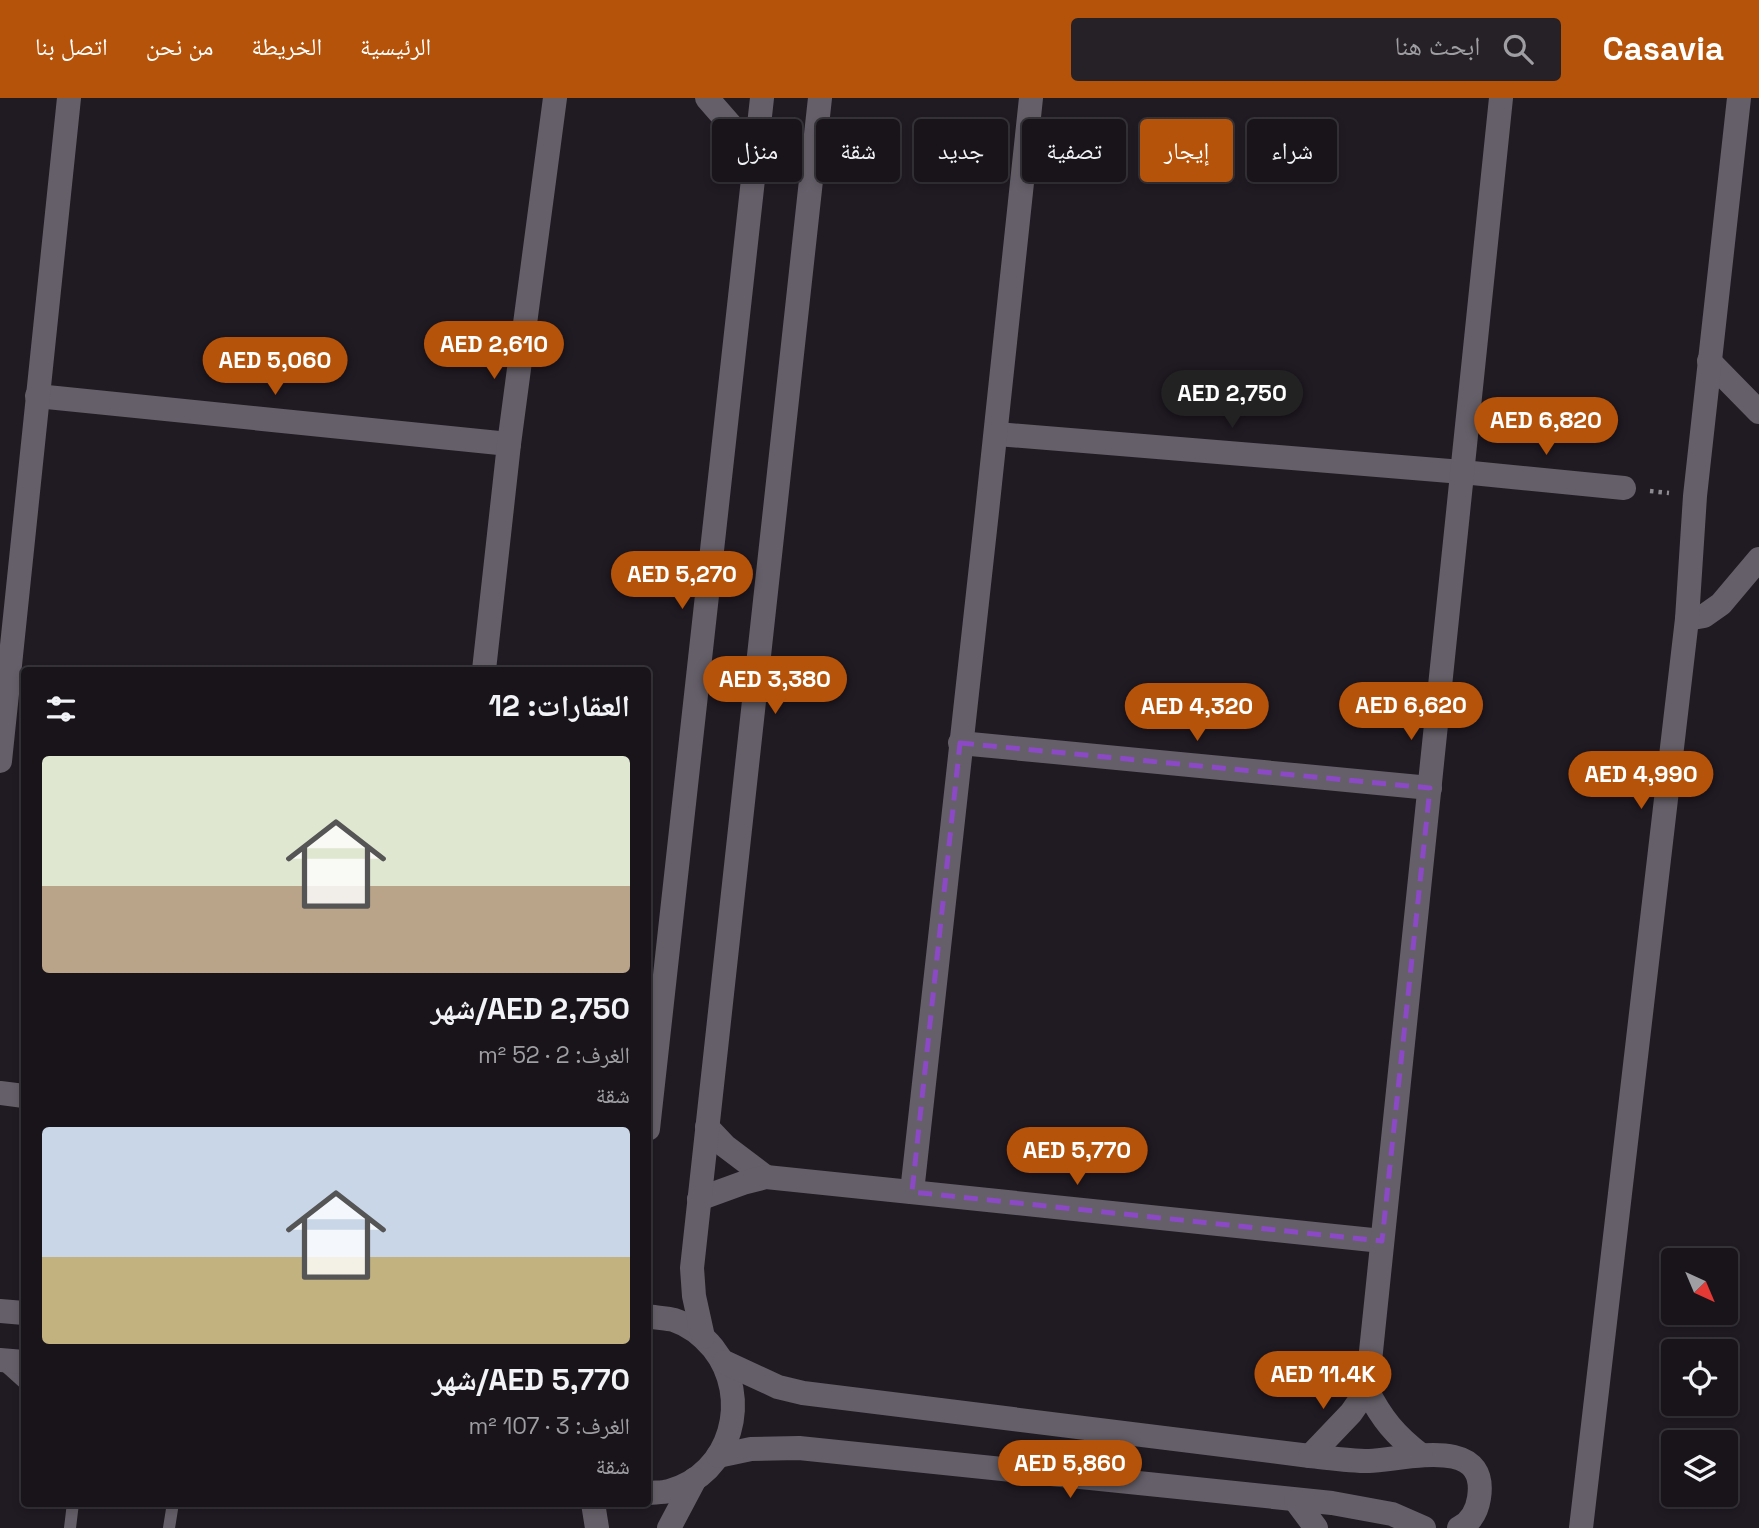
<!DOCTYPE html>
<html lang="ar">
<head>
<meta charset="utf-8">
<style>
	:root { --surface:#18141a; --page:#252127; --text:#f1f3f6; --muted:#9f9ea2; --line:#363339; --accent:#b45309 }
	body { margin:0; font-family:"Space Grotesk","Noto Naskh Arabic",sans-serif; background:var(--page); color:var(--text); direction:rtl; height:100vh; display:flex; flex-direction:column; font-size:26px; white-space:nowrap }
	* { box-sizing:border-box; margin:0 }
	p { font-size:23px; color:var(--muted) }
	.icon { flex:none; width:38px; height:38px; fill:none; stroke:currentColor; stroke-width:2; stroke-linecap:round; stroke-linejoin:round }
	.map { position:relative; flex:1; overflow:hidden; direction:ltr }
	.details { position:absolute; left:21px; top:569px; width:630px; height:840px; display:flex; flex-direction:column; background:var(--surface); border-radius:7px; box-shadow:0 4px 10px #0003,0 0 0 2px var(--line); direction:rtl }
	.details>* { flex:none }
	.guide { position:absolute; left:672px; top:21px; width:665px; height:63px; direction:rtl; display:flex; gap:14px }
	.needle { width:46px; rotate:136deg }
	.controls { position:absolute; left:1661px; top:1150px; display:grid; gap:14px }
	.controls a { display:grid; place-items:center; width:77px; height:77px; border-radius:7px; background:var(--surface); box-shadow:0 4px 10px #0003,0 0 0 2px var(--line); font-size:35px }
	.price { position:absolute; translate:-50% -60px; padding:0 16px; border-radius:24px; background:var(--accent); color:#fff; font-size:23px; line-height:46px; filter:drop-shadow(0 2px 4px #0008) }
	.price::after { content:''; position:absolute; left:50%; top:42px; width:21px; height:16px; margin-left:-10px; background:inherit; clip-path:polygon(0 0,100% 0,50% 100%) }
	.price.active { background:#222; color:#fff }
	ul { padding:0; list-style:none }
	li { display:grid; align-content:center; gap:14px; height:371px; padding:0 21px }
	li span { display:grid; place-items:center; height:217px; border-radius:7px; color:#555 }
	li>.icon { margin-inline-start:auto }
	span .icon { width:126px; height:126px; fill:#fffc; stroke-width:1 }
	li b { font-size:30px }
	h2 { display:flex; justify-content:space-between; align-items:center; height:84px; padding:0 21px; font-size:30px }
	.pill { padding:0 24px; border-radius:7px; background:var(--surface); box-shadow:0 4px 10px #0003,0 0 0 2px var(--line); font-size:24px; line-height:63px }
	.pill.active { background:var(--accent); color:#fff }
	header { display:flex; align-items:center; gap:42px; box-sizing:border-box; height:98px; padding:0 35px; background:var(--accent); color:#fff }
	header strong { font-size:33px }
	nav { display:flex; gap:38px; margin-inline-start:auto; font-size:24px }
	.search { width:490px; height:63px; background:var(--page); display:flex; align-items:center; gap:18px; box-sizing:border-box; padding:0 24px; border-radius:7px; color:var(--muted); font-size:26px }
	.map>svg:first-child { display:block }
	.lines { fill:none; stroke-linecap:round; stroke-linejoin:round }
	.path { stroke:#8e8a91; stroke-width:4.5; stroke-dasharray:3.5 5; stroke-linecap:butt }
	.service { stroke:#655f69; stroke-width:12 }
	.minor { stroke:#655f69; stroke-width:24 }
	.marked { fill:none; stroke:#8c49c6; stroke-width:5; stroke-dasharray:14 9; stroke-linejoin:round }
</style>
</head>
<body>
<header>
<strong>Casavia</strong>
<div class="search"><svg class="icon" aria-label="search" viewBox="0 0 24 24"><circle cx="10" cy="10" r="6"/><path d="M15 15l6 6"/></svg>ابحث هنا</div>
<nav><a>الرئيسية</a><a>الخريطة</a><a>من نحن</a><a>اتصل بنا</a></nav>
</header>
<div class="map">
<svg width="1759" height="1430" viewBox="0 0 1759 1430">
	<rect width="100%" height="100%" fill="#201a23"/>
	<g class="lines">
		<polyline class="path" points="1650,393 1669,395"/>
		<g class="service">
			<polyline points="3,1266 24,1285"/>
			<polyline points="70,1430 73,1405"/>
			<polyline points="169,1430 173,1405"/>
		</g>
		<g class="minor">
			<polyline points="707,0 755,55"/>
			<polyline points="1709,263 1759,314"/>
			<polyline points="37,298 509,346"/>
			<polyline points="997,336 1462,374 1624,390"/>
			<polyline points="1687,521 1704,518 1721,506 1759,461"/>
			<polyline points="484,572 509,346 555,0"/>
			<polyline points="960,645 1430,690"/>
			<polyline points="0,663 69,0"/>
			<polyline points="0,995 24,998"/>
			<polyline points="707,1029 725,1048 766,1079"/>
			<polyline points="648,1031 762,0"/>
			<path d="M912,1094C951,729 994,365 1031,0"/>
			<polyline points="699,1101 743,1085 766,1079 1382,1143"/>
			<polyline points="0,1213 24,1215"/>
			<path d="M648,1218C656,1220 666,1220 674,1222C689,1227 703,1238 713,1250C752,1299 732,1376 669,1393C662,1395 654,1394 648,1395"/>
			<polyline points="703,1239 694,1198 692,1170 820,0"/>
			<polyline points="0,1262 24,1264"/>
			<path d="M724,1264L778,1289L803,1295L1310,1358C1329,1360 1349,1363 1369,1363C1403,1362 1489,1336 1479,1400C1477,1413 1471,1424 1459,1430"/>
			<path d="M1367,1292C1382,1321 1395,1337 1421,1357"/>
			<polyline points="718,1358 751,1351 799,1350 1332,1405 1392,1416 1424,1430"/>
			<polyline points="1310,1358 1351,1315 1367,1292 1501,0"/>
			<polyline points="1296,1403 1316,1430"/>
			<polyline points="593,1405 597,1430"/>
			<polyline points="669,1430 695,1381"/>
			<polyline points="1581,1430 1687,521 1695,398 1739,0"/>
		</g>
	</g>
	<path class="marked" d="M960,645L1430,690L1382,1143L912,1094Z"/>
</svg>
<div class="controls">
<a><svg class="needle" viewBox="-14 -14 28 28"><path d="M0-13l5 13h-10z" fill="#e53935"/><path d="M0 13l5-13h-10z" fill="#9f9ea2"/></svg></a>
<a><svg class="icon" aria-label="locate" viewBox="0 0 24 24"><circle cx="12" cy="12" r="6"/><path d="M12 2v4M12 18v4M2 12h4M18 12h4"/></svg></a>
<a><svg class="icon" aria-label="layers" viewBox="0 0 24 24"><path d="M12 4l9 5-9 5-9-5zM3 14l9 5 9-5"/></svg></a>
</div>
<b class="price" style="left:494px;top:283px">AED 2,610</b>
<b class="price" style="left:275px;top:299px">AED 5,060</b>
<b class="price active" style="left:1232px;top:332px">AED 2,750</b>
<b class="price" style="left:1546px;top:359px">AED 6,820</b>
<b class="price" style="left:682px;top:513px">AED 5,270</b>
<b class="price" style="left:775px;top:618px">AED 3,380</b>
<b class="price" style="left:1411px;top:644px">AED 6,620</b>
<b class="price" style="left:1197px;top:645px">AED 4,320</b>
<b class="price" style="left:1641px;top:713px">AED 4,990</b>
<b class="price" style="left:1077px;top:1089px">AED 5,770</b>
<b class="price" style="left:1323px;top:1313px">AED 11.4K</b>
<b class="price" style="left:1070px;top:1402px">AED 5,860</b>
<div class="guide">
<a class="pill">شراء</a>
<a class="pill active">إيجار</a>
<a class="pill">تصفية</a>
<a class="pill">جديد</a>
<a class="pill">شقة</a>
<a class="pill">منزل</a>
</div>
<section class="details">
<h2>العقارات: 12<svg class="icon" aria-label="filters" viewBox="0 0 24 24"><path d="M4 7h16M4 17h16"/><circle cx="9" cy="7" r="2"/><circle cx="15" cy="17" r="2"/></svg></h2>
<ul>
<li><span style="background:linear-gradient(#dfe7d0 60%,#b9a48a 0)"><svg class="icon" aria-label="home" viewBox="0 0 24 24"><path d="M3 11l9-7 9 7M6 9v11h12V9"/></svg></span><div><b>AED 2,750/شهر</b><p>الغرف: 2 · 52 m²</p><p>شقة</p></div></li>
<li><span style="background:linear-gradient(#c9d6e8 60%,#c2b280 0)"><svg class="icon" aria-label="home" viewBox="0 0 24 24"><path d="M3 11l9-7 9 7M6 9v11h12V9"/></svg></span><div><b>AED 5,770/شهر</b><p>الغرف: 3 · 107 m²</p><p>شقة</p></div></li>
</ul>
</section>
</div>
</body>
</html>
